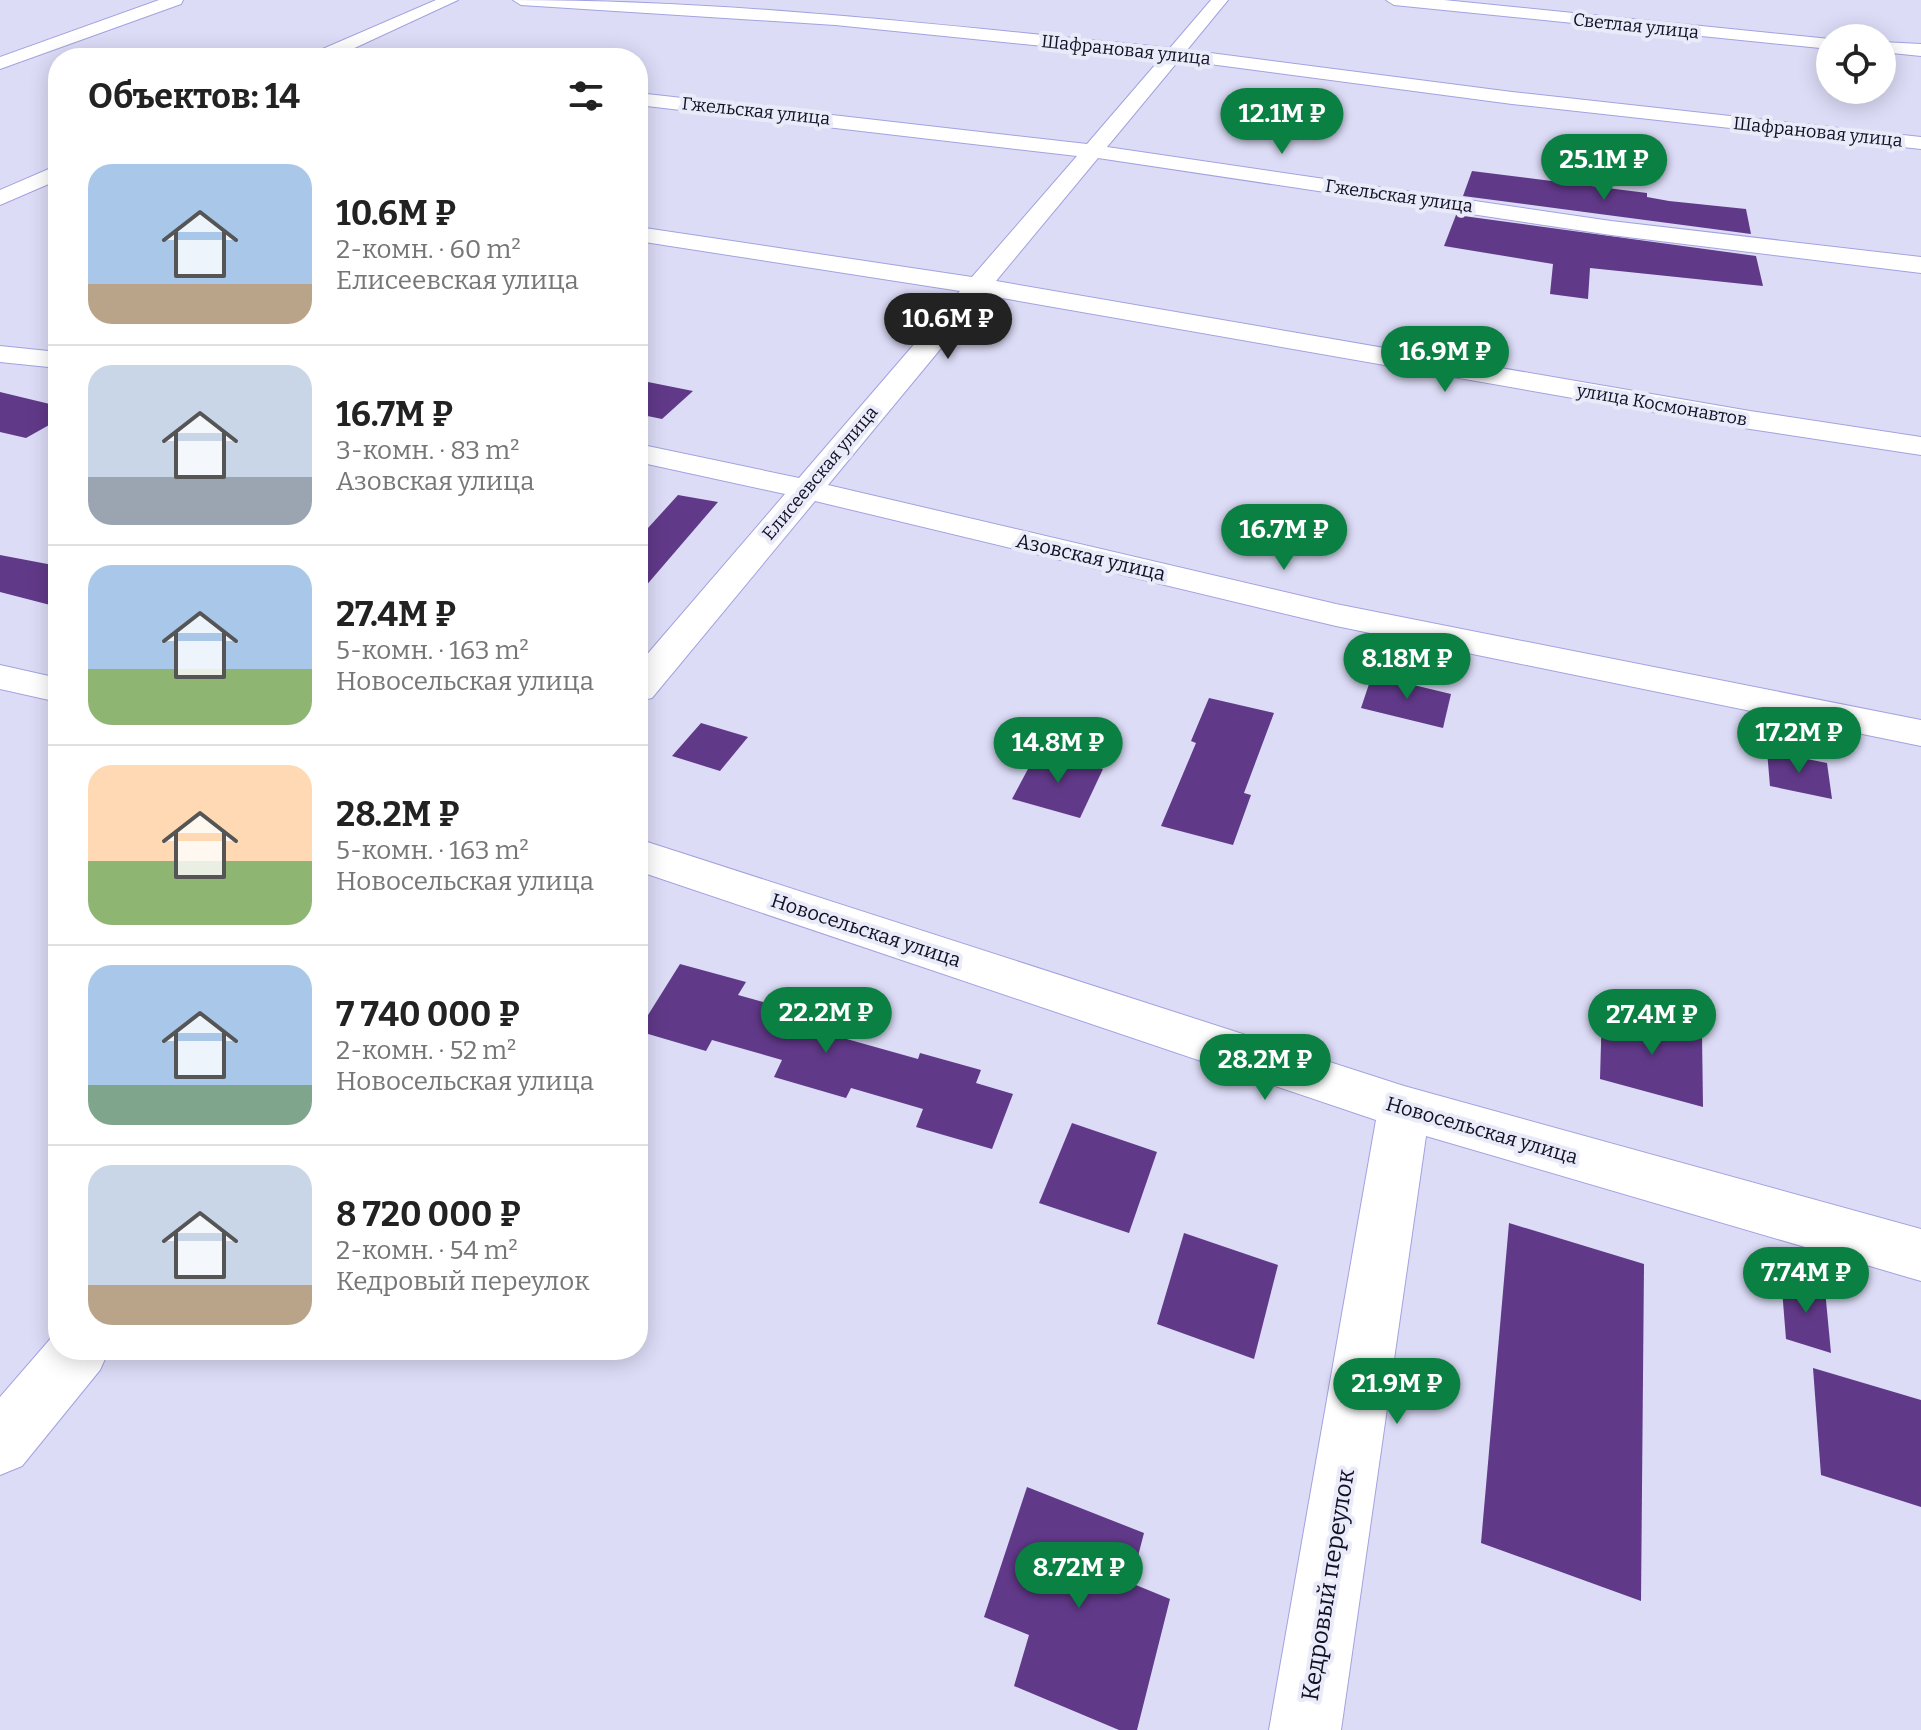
<!DOCTYPE html>
<html lang="ru">
<head>
<meta charset="utf-8">
<style>
	:root { --surface:#fff; --page:#f2f2f2; --text:#222; --muted:#767676; --line:#e0e0e0; --accent:#0b8043 }
	body { margin:0; font-family:Bitter,serif; background:var(--page); color:var(--text); height:100vh; display:flex; flex-direction:column; font-size:30px; white-space:nowrap }
	* { box-sizing:border-box; margin:0 }
	p { font-size:26px; color:var(--muted) }
	.icon { flex:none; width:44px; height:44px; fill:none; stroke:currentColor; stroke-width:2; stroke-linecap:round; stroke-linejoin:round }
	.map { position:relative; flex:1; overflow:hidden }
	.sheet { position:absolute; left:48px; top:48px; width:600px; height:1312px; display:flex; flex-direction:column; background:var(--surface); border-radius:32px; box-shadow:0 4px 20px #0003 }
	.sheet>* { flex:none }
	.tools { position:absolute; left:1816px; top:24px; display:grid; gap:16px }
	.tools a { display:grid; place-items:center; width:80px; height:80px; border-radius:50%; background:var(--surface); box-shadow:0 4px 20px #0003; font-size:40px }
	.price { position:absolute; translate:-50% -68px; padding:0 18px; border-radius:28px; background:var(--accent); color:#fff; font-size:26px; line-height:52px; filter:drop-shadow(0 2px 4px #0008) }
	.price::after { content:''; position:absolute; left:50%; top:48px; width:24px; height:18px; margin-left:-12px; background:inherit; clip-path:polygon(0 0,100% 0,50% 100%) }
	.price.current { background:#222; color:#fff }
	ul { padding:0; list-style:none }
	li { display:flex; align-items:center; gap:24px; height:200px; padding:0 40px }
	li+li { border-top:2px solid var(--line) }
	li span { display:grid; place-items:center; flex:none; width:224px; height:160px; border-radius:24px; color:#555 }
	li>.icon { margin-inline-start:auto }
	span .icon { width:96px; height:96px; fill:#fffc; stroke-width:1 }
	li b { font-size:34px }
	h2 { display:flex; justify-content:space-between; align-items:center; height:96px; padding:0 40px; font-size:34px }
	.map>svg:first-child { display:block }
	.building { fill:#613989 }
	.lines { fill:none; stroke-linecap:round; stroke-linejoin:round }
	.street-casing { stroke:#a3a2e0; stroke-width:2 }
	.street { fill:#fff; fill-rule:evenodd }
	.labels { text-anchor:middle; stroke-width:8; stroke-linejoin:round; paint-order:stroke }
	.far-street-label { font-size:18px; fill:#111026; stroke:#eaebf8 }
	.street-label { font-size:20px; fill:#111026; stroke:#eaebf8 }
	.near-street-label { font-size:24px; fill:#111026; stroke:#eaebf8 }
</style>
</head>
<body>
<div class="map">
<svg width="1921" height="1730" viewBox="0 0 1921 1730">
	<rect width="100%" height="100%" fill="#dcdcf7"/>
	<g class="building">
		<polygon points="1472,171 1647,193 1647,197 1669,201 1746,209 1751,234 1463,196"/>
		<polygon points="1456,215 1756,256 1763,286 1590,268 1588,299 1550,294 1553,264 1444,246"/>
		<polygon points="638,380 693,391 662,419 638,414"/>
		<polygon points="0,392 58,406 58,420 26,438 0,432"/>
		<polygon points="678,495 718,502 638,595 638,539"/>
		<polygon points="0,555 58,566 58,607 0,592"/>
		<polygon points="1372,675 1451,694 1443,728 1361,708"/>
		<polygon points="1209,698 1274,713 1244,793 1251,795 1233,845 1161,826 1196,743 1191,741"/>
		<polygon points="701,723 748,737 720,771 672,756"/>
		<polygon points="1767,751 1827,763 1832,799 1770,786"/>
		<polygon points="1037,752 1103,769 1080,818 1012,799"/>
		<polygon points="680,964 746,982 738,995 842,1024 836,1036 918,1059 920,1053 981,1070 976,1083 1013,1094 992,1149 916,1127 923,1109 851,1088 846,1098 774,1077 782,1060 712,1040 706,1051 638,1031"/>
		<polygon points="1602,1009 1702,1034 1703,1107 1600,1079"/>
		<polygon points="1072,1123 1157,1152 1129,1233 1039,1203"/>
		<polygon points="1509,1223 1644,1264 1641,1601 1481,1543"/>
		<polygon points="1184,1233 1278,1265 1254,1359 1157,1324"/>
		<polygon points="1781,1277 1825,1290 1831,1353 1786,1339"/>
		<polygon points="1813,1368 1921,1400 1921,1507 1821,1475"/>
		<polygon points="1027,1487 1144,1533 1131,1583 1170,1599 1137,1730 1119,1730 1014,1686 1029,1635 984,1617"/>
	</g>
	<g class="lines">
		<defs>
			<g id="street">
				<polygon points="159,0 183,0 181,4 0,69 0,57"/>
				<polygon points="436,0 458,0 333,58 309,58 311,54"/>
				<path d="M513,0C732,0 951,26 1170,48L1211,0H1228L1187,50L1512,92L1921,137V149L1512,104L1179,60L1107,147L1611,221L1921,257V273L1611,235L1098,158L996,281L1750,411L1921,437V455L1750,429L985,295L828,485L1336,604L1921,720V746L1336,626L815,501L652,698L638,701V665L785,494L638,462V444L799,478L960,291L638,241V227L972,277L1077,156L638,105V93L1087,144L1161,58L835,25L521,5Z"/>
				<polygon points="1386,0 1444,0 1830,39 1830,49 1394,5"/>
				<polygon points="1882,42 1921,44 1921,56 1882,52"/>
				<polygon points="58,165 58,180 0,205 0,190"/>
				<polygon points="0,346 58,352 58,368 0,362"/>
				<polygon points="0,665 58,678 58,702 0,689"/>
				<polygon points="638,839 1404,1086 1921,1229 1921,1281 1426,1136 1341,1730 1269,1730 1376,1120 638,871"/>
				<polygon points="58,1330 58,1350 109,1350 100,1370 22,1466 0,1475 0,1397"/>
			</g>
		</defs>
		<use href="#street" class="street-casing"/>
		<use href="#street" class="street"/>
	</g>
	<g class="labels">
		<g class="far-street-label">
			<text transform="translate(1636 26) rotate(6)" y="6">Светлая улица</text>
			<text transform="translate(1126 50) rotate(6)" y="6">Шафрановая улица</text>
			<text transform="translate(756 111) rotate(6)" y="6">Гжельская улица</text>
			<text transform="translate(1818 132) rotate(6)" y="6">Шафрановая улица</text>
			<text transform="translate(1399 196) rotate(8)" y="6">Гжельская улица</text>
			<text transform="translate(1662 405) rotate(10)" y="6">улица Космонавтов</text>
			<text transform="translate(820 473) rotate(-50)" y="6">Елисеевская улица</text>
		</g>
		<g class="street-label">
			<text transform="translate(1091 557) rotate(13)" y="7">Азовская улица</text>
			<text transform="translate(866 930) rotate(18)" y="7">Новосельская улица</text>
			<text transform="translate(1482 1130) rotate(16)" y="7">Новосельская улица</text>
		</g>
		<g class="near-street-label">
			<text transform="translate(1328 1585) rotate(-81)" y="8">Кедровый переулок</text>
		</g>
	</g>
</svg>
<div class="tools">
<a><svg class="icon" aria-label="locate" viewBox="0 0 24 24"><circle cx="12" cy="12" r="6"/><path d="M12 2v4M12 18v4M2 12h4M18 12h4"/></svg></a>
</div>
<b class="price" style="left:1282px;top:156px">12.1M ₽</b>
<b class="price" style="left:1604px;top:202px">25.1M ₽</b>
<b class="price current" style="left:948px;top:361px">10.6M ₽</b>
<b class="price" style="left:1445px;top:394px">16.9M ₽</b>
<b class="price" style="left:1284px;top:572px">16.7M ₽</b>
<b class="price" style="left:1407px;top:701px">8.18M ₽</b>
<b class="price" style="left:1799px;top:775px">17.2M ₽</b>
<b class="price" style="left:1058px;top:785px">14.8M ₽</b>
<b class="price" style="left:826px;top:1055px">22.2M ₽</b>
<b class="price" style="left:1652px;top:1057px">27.4M ₽</b>
<b class="price" style="left:1265px;top:1102px">28.2M ₽</b>
<b class="price" style="left:1806px;top:1315px">7.74M ₽</b>
<b class="price" style="left:1397px;top:1426px">21.9M ₽</b>
<b class="price" style="left:1079px;top:1610px">8.72M ₽</b>
<section class="sheet">
<h2>Объектов: 14<svg class="icon" aria-label="filters" viewBox="0 0 24 24"><path d="M4 7h16M4 17h16"/><circle cx="9" cy="7" r="2"/><circle cx="15" cy="17" r="2"/></svg></h2>
<ul>
<li><span style="background:linear-gradient(#a9c7e8 75%,#b9a48a 0)"><svg class="icon" aria-label="home" viewBox="0 0 24 24"><path d="M3 11l9-7 9 7M6 9v11h12V9"/></svg></span><div><b>10.6M ₽</b><p>2-комн. · 60 m²</p><p>Елисеевская улица</p></div></li>
<li><span style="background:linear-gradient(#c9d6e8 70%,#9aa5b1 0)"><svg class="icon" aria-label="home" viewBox="0 0 24 24"><path d="M3 11l9-7 9 7M6 9v11h12V9"/></svg></span><div><b>16.7M ₽</b><p>3-комн. · 83 m²</p><p>Азовская улица</p></div></li>
<li><span style="background:linear-gradient(#a9c7e8 65%,#8fb573 0)"><svg class="icon" aria-label="home" viewBox="0 0 24 24"><path d="M3 11l9-7 9 7M6 9v11h12V9"/></svg></span><div><b>27.4M ₽</b><p>5-комн. · 163 m²</p><p>Новосельская улица</p></div></li>
<li><span style="background:linear-gradient(#ffd9b3 60%,#8fb573 0)"><svg class="icon" aria-label="home" viewBox="0 0 24 24"><path d="M3 11l9-7 9 7M6 9v11h12V9"/></svg></span><div><b>28.2M ₽</b><p>5-комн. · 163 m²</p><p>Новосельская улица</p></div></li>
<li><span style="background:linear-gradient(#a9c7e8 75%,#7fa58c 0)"><svg class="icon" aria-label="home" viewBox="0 0 24 24"><path d="M3 11l9-7 9 7M6 9v11h12V9"/></svg></span><div><b>7 740 000 ₽</b><p>2-комн. · 52 m²</p><p>Новосельская улица</p></div></li>
<li><span style="background:linear-gradient(#c9d6e8 75%,#b9a48a 0)"><svg class="icon" aria-label="home" viewBox="0 0 24 24"><path d="M3 11l9-7 9 7M6 9v11h12V9"/></svg></span><div><b>8 720 000 ₽</b><p>2-комн. · 54 m²</p><p>Кедровый переулок</p></div></li>
</ul>
</section>
</div>
</body>
</html>
